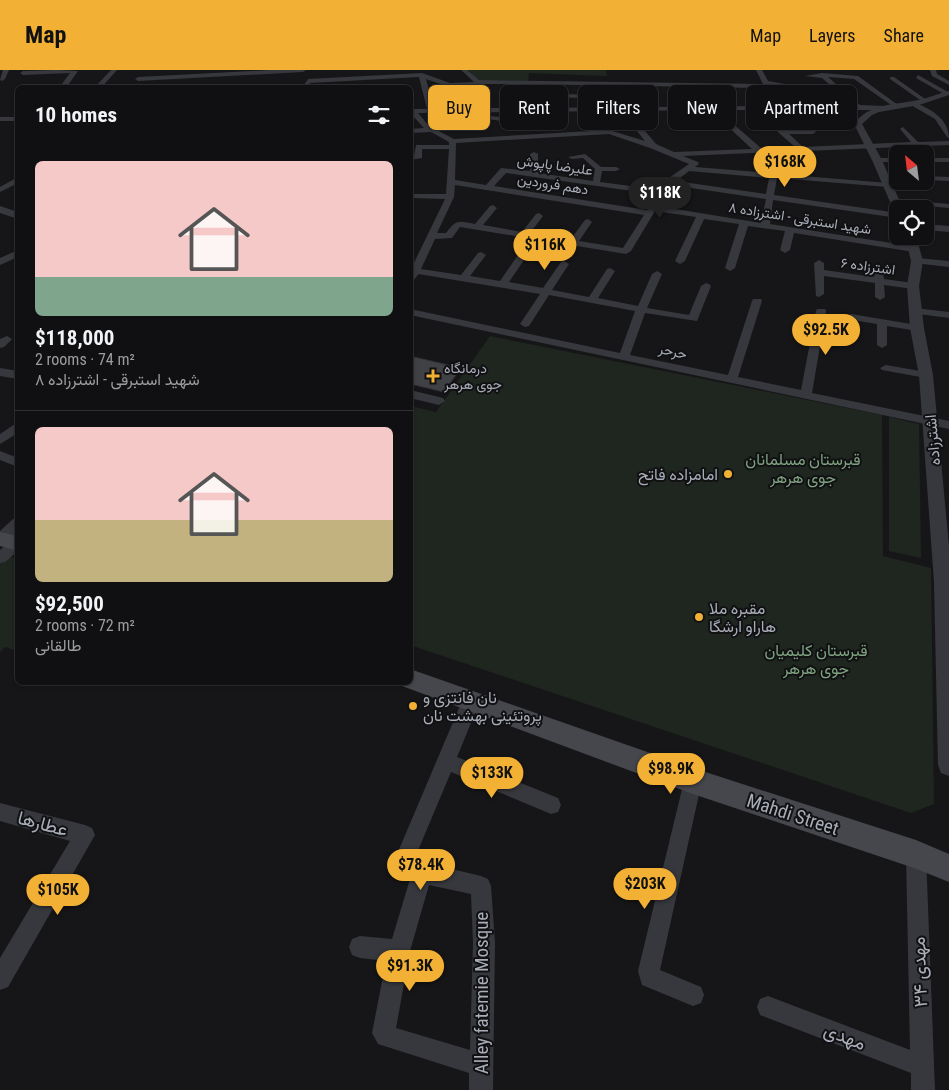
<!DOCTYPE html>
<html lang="en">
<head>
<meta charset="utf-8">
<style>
	:root { --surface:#101012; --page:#1e1e20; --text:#f1f3f6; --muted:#9c9d9f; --line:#303032; --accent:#f2b134 }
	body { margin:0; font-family:"Roboto Condensed",Vazirmatn,sans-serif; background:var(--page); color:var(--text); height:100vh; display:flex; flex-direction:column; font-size:19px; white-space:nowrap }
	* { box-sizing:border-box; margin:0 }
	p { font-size:16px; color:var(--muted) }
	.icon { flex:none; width:28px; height:28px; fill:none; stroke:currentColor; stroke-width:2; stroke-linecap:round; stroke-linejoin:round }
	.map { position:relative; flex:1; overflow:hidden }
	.panel { position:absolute; left:15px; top:15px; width:398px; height:600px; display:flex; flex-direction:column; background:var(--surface); border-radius:8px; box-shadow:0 1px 4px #0004,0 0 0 1px var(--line) }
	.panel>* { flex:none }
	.top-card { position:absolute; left:428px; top:15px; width:446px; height:45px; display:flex; gap:10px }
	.needle { width:32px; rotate:332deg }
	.buttons { position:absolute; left:889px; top:75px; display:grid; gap:10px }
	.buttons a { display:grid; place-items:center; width:45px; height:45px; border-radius:8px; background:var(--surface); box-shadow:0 1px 4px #0004,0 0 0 1px var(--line); font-size:25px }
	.price { position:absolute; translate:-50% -42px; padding:0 11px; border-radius:18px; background:var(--accent); color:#111; font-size:16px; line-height:32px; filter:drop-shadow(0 1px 2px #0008) }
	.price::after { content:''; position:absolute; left:50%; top:30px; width:15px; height:11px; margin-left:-8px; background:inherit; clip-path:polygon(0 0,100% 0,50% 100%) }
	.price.on { background:#222; color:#fff }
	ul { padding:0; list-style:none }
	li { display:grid; align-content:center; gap:10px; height:265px; padding:0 20px }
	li+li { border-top:1px solid var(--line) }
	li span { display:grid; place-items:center; height:155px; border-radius:8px; color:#555 }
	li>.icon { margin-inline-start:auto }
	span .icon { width:90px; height:90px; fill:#fffc; stroke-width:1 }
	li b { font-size:21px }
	h2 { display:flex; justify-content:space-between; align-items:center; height:60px; padding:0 20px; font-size:21px }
	.tag { padding:0 18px; border-radius:8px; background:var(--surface); box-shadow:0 1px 4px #0004,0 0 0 1px var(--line); font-size:18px; line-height:45px }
	.tag.on { background:var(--accent); color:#111 }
	header { display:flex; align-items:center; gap:30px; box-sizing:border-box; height:70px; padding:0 25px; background:var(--accent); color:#111 }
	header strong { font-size:24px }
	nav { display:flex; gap:28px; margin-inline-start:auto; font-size:18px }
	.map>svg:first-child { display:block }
	.green { fill:#1e261f }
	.building { fill:#404145; stroke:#303034 }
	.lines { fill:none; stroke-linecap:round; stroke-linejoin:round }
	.minor { fill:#37383d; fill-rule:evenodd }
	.tertiary { fill:#37383d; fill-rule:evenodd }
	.secondary { fill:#45474d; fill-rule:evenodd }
	.poi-dot { fill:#f2b134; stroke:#111113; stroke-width:2 }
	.labels { text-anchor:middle; stroke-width:4; stroke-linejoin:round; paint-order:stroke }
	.far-street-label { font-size:14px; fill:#a8adb8; stroke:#111113 }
	.far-poi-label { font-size:14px; fill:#a8adb8; stroke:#111113; text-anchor:start }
	.street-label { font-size:16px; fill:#a8adb8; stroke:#111113 }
	.park-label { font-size:16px; fill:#7fa381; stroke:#111113 }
	.poi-label { font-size:16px; fill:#a8adb8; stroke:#111113; text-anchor:start }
	.near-street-label { font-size:19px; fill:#a8adb8; stroke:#111113 }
</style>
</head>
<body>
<header>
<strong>Map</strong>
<nav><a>Map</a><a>Layers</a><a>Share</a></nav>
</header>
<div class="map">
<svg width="949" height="1020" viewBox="0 0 949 1020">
	<rect width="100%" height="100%" fill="#161618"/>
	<g class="green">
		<polygon points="464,0 606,0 607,6 529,3 528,11 476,10"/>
		<polygon points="490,266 882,345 883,486 931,498 934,734 911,743 410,575 410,336 436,342"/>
		<polygon points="889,347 919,354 921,488 889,481"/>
		<polygon points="8,486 17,489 17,581 5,577 0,582 0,492"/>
	</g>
	<polygon class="building" points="410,286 461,298 444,322 410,314"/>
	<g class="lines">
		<g class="minor">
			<polygon points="3,0 9,0 5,9 2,11 0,10"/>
			<polygon points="55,0 78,1 66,18 59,18 70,3 23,5 20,3 23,1"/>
			<polygon points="111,0 117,0 101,18 94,18"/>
			<polygon points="271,0 306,0 303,2 138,11 135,9 138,7"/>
			<path d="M461,0H467L479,10L763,14L756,0H762L768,11L785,14L782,16L769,15L768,18L779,36L852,35L822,8L805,6L822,3L858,6L898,35V37H894L854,9L828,7L860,35L884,36L887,38L884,40H761L784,60L815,61L816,62L813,64H789L803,77L911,72L900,59L903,57L918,72L949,71V75L781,82L778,104L888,113L892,115L888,117L777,108L774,125L898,143V148L773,130L770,154L917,177L919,179L914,182L794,163L790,180L785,183L780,180L785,161L748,156L735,198L730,201L725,198L739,154L704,149L685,191L680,194L675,191L696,147L655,141L631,181L626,184L460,157L452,168L435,169L421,199L461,205L478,183L481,182L486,185L470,206L500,211L518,185L521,184L526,187L509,212L543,218L561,192L564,191L569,194L552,220L589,227L607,199L610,198L615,201L598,228L638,236L652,204L657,201L662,204L647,238L689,245L701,216L706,213L709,214L711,216L697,251L645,243L630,285L728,305L752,231L753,229H761L762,231L738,307L801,320L816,241L817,239H825L826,241L812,323L949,351V359L410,245V239L620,283L635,241L549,225L529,256L525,257L520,254L540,224L412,203L410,201L445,129L410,128V124H446L449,79H422V88L410,90V86H414L416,75H449V72L431,62L410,63V59L424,58L410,43V39H427L419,7L310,13L308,18H302L308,9L422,3L450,13L474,12ZM426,9L449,17L475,16L478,38L434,39ZM480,14H513L519,38H485ZM519,14L762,18L772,36L526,38ZM710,40L752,79L674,82L656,74L640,55H654L657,53L656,52L636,51L628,41ZM717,40H753L795,77L761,78ZM621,41L645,71L609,60L454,69L429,56L418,43ZM609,64L650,78L689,94L653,119L600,112L602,101H616L620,99L616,97H601L585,84L568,87L572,89L583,88L595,99L593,111L538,103V84L534,82L530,84V101L501,98L486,115L455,110L456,73ZM774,82L770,103L695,97L699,94L698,92L683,86ZM689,101L769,108L766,124L676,111ZM506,103L653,124L655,126L647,140L494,116ZM455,115L644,145L623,178L579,171L592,152L588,149L585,150L571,169L530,163L543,146L539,143L536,144L522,162L483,155L497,138L493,135L490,136L475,154C458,151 457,149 446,163H437L454,127ZM671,115L766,129L761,153L657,136L664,125L660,122Z"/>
			<polygon points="930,0 936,0 937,4 949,11 949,15 932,6"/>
			<polygon points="918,5 948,22 949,23 944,24 916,8"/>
			<polygon points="890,7 894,7 928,31 923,32 890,9"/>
			<polygon points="551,24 619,25 622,27 619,29 549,27 549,25"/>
			<path d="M913,32C930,38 949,49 949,68L947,67L935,49L911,35L910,34Z"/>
			<polygon points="490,46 516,49 519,51 516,53 488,49 487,48"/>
			<rect x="0" y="47" width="18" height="4"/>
			<rect x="874" y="88" width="24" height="4"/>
			<rect x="925" y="88" width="24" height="4"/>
			<polygon points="925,106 949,107 949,111 925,110"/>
			<polygon points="18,107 18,113 0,122 0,117"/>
			<polygon points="892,129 949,134 949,138 895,133 891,131"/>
			<polygon points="925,154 949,156 949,162 925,160"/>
			<polygon points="18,180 18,187 0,195 0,188"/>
			<polygon points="917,188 949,191 949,197 914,193 912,191"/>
			<polygon points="819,190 824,193 824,200 874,207 876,198 882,198 884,209 913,213 918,216 913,219 884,215 885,227 880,230 875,227 875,213 824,206 824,224 819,227 816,226 814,193"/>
			<polygon points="915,238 949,242 949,248 911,243 910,241"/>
			<polygon points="851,244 917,255 922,258 917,261 887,256 887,275 882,278 877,275 877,254 847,249 846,247"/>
			<polygon points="7,266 12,269 4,277 0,278 0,269"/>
			<polygon points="886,295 926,302 932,305 926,308 882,300 880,298"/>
			<polygon points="410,320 443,328 445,331 439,335 410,328"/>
			<polygon points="18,352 18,363 0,374 0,364"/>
			<polygon points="0,381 18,388 18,397 0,390"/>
			<polygon points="18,448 18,461 5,473 0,474 0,461 13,449"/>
			<polygon points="18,469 18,481 5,492 0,493 0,480 11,470"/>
			<path d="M471,623L477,626L480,631L457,687L558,728L561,735L558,742L551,744L451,702L414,790L481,806L488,809L491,816L495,873L493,1020H469V1003L378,974L372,963L386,891L360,888L352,885L349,877L352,869L360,866L392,869L410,809L395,803L392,796L462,631L465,626ZM429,815L471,824L473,873L470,980L396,958L410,881Z"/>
			<polygon points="693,702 700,705 702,711 660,900 701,917 704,925 701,933 693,936 642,915 638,901 684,711 686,705"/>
			<polygon points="0,733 85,755 92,758 95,765 8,917 0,920 0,888 70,771 0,751"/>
			<polygon points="916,774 923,777 926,784 935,1020 911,1020 911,1003 760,945 757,937 760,929 768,926 910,980 906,784 909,777"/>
		</g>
		<g class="tertiary">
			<path d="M949,21V25L919,35L879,42L872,45L862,54L882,90L903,139H898V142L894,141L872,90L854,54C869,33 895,35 919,30C929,28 939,23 949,21Z"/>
			<polygon points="0,136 18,142 18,149 0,143"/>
			<polygon points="905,166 916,166 923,191 919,216 924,258 933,305 949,476 949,706 941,703 938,695 934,512 919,305 910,258 907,216 911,191"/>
			<polygon points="415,197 421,201 414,210 410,211 410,199"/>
			<polygon points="0,298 18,301 18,309 0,306"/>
		</g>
		<g class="secondary">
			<polygon points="0,462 18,466 18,481 0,476"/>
			<polygon points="410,599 693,698 916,770 949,784 949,812 914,798 693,724 402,616 400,612 410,612"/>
		</g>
	</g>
	<g class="poi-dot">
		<path d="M430.5 298.5h5v5h5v5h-5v5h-5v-5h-5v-5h5z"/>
		<circle cx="728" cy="404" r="5"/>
		<circle cx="699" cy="547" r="5"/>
		<circle cx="413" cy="636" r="5"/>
	</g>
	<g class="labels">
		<g class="far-street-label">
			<text transform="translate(555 95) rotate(8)" y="5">علیرضا پاپوش</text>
			<text transform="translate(553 114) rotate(9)" y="5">دهم فروردین</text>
			<text transform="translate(800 148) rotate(9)" y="5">شهید استبرقی - اشترزاده ۸</text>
			<text transform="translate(868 196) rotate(8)" y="5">اشترزاده ۶</text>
			<text transform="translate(673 281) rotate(12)" y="5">حرحر</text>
		</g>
		<g class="far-poi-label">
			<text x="444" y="303">درمانگاه<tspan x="444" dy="16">جوی هرهر</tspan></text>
		</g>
		<g class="street-label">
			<text transform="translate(932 370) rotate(-95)" y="6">اشترزاده</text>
		</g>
		<g class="park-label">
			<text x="803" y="395">قبرستان مسلمانان<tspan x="803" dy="18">جوی هرهر</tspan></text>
			<text x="816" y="586">قبرستان کلیمیان<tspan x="816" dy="18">جوی هرهر</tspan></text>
		</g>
		<g class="poi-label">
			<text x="718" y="410" text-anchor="end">امامزاده فاتح</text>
			<text x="709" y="544">مقبره ملا<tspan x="709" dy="18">هاراو ارشگا</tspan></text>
			<text x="423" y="633">نان فانتزی و<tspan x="423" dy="18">پروتئینی بهشت نان</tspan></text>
		</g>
		<g class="near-street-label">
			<text transform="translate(793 744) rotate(18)" y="7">Mahdi Street</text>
			<text transform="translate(43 753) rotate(15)" y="7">عطارها</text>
			<text transform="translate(919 902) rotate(-92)" y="7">مهدی ۳۴</text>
			<text transform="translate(481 923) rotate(-90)" y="7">Alley fatemie Mosque</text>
			<text transform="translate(845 966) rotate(21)" y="7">مهدی</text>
		</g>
	</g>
</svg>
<div class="buttons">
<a><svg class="needle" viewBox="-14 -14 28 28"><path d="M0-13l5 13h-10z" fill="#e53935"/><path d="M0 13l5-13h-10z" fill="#9c9d9f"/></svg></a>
<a><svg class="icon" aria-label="locate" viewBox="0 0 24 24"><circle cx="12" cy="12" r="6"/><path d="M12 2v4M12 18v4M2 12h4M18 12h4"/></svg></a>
</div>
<b class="price" style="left:785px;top:118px">$168K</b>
<b class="price on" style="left:660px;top:149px">$118K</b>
<b class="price" style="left:545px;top:201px">$116K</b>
<b class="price" style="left:826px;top:286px">$92.5K</b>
<b class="price" style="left:671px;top:725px">$98.9K</b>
<b class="price" style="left:492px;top:729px">$133K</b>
<b class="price" style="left:421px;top:821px">$78.4K</b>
<b class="price" style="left:645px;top:840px">$203K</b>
<b class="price" style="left:58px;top:846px">$105K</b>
<b class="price" style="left:410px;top:922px">$91.3K</b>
<div class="top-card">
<a class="tag on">Buy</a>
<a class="tag">Rent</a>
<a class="tag">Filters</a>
<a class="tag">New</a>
<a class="tag">Apartment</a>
</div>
<section class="panel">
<h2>10 homes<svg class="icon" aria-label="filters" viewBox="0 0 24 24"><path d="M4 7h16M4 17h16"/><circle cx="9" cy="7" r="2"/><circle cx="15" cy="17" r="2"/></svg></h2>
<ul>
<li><span style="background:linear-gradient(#f6c9c9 75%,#7fa58c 0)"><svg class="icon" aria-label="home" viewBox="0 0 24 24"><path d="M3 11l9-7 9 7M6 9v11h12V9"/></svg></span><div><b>$118,000</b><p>2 rooms · 74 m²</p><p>شهید استبرقی - اشترزاده ۸</p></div></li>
<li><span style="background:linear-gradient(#f6c9c9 60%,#c2b280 0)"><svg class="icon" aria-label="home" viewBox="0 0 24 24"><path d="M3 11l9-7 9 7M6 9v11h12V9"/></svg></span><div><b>$92,500</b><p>2 rooms · 72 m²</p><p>طالقانی</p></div></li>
</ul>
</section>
</div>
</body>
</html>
